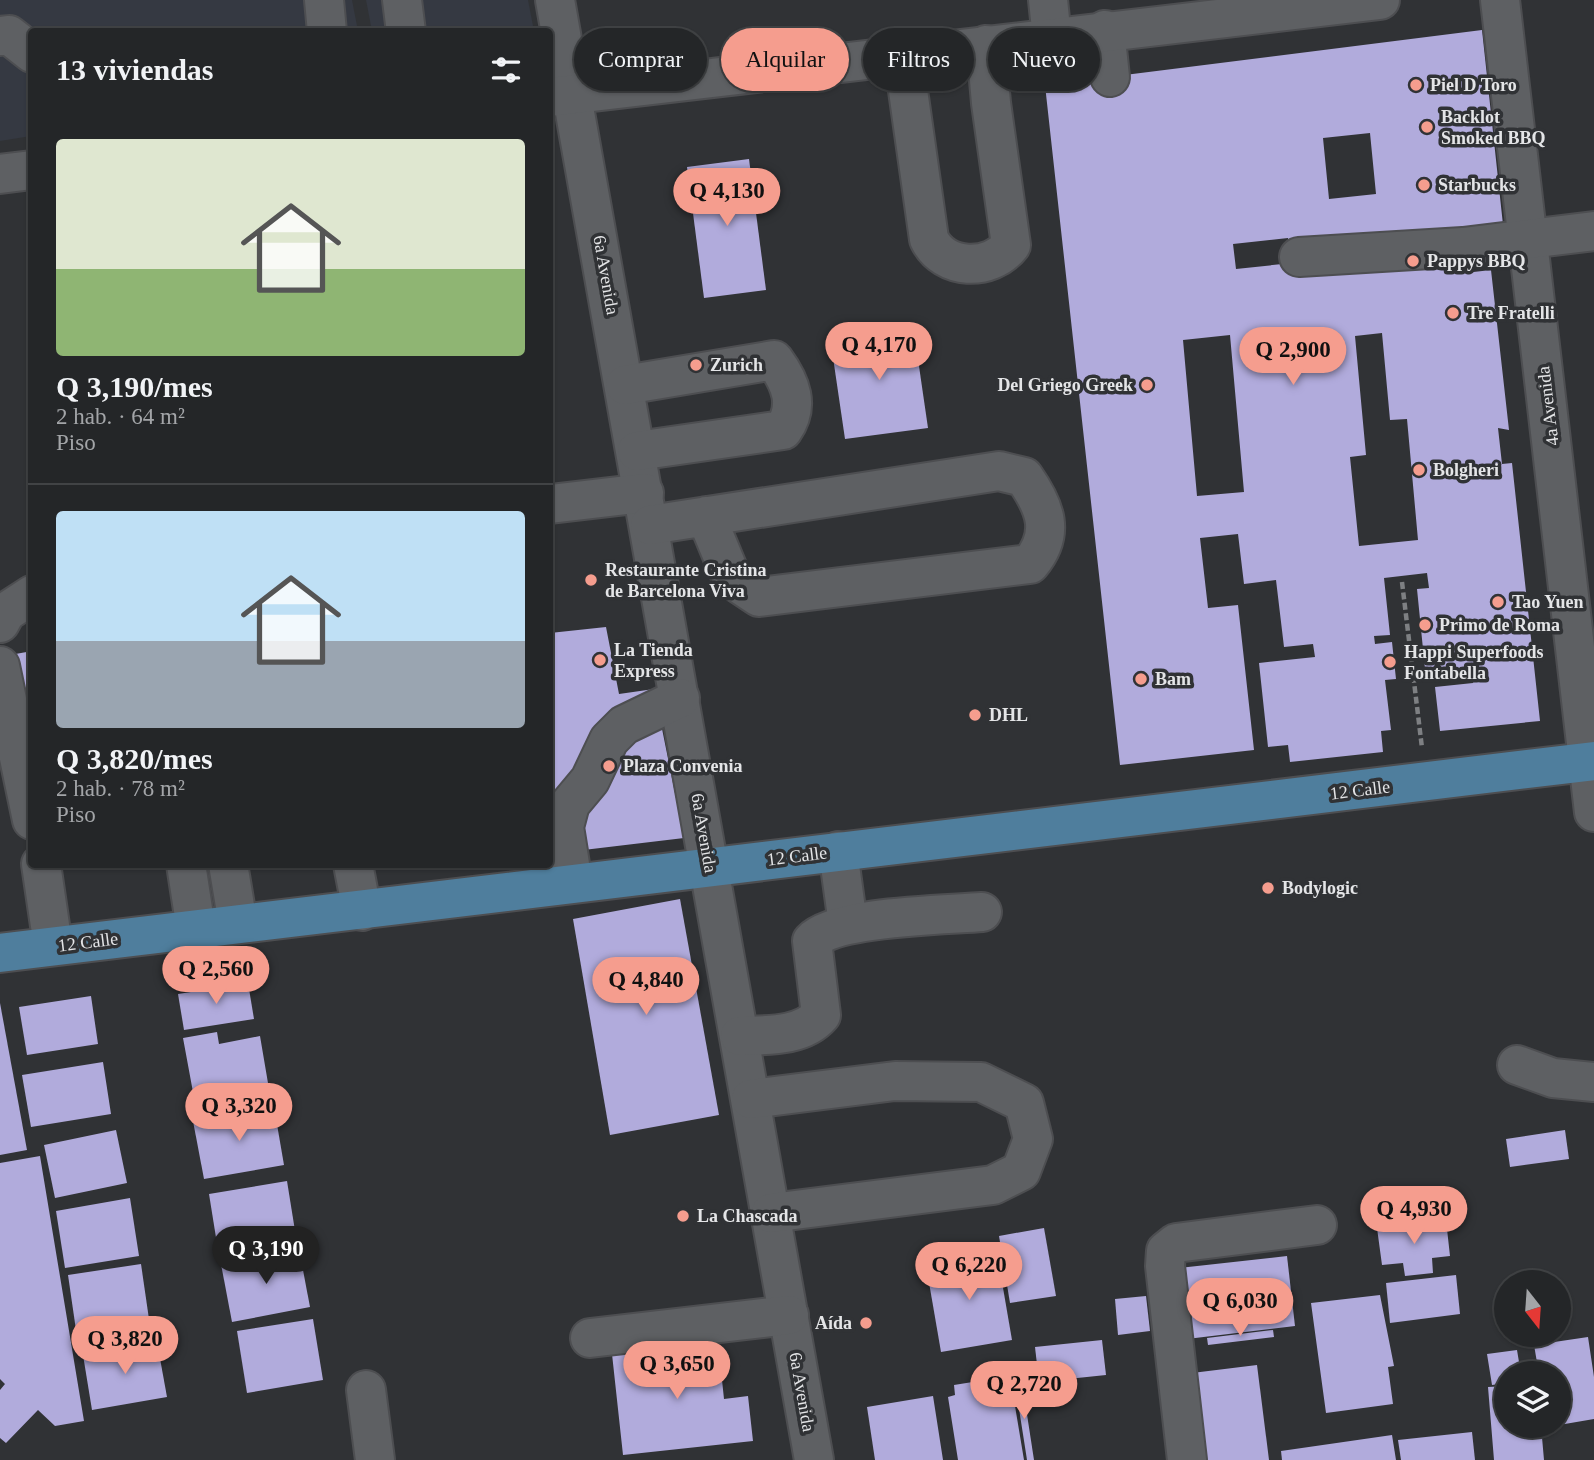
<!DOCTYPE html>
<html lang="es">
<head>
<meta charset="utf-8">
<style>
	:root { --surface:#242628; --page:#2c2e30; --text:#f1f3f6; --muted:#a3a5a8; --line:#414345; --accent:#f59d8e }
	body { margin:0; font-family:"Times New Roman",serif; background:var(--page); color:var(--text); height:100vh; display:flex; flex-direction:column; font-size:26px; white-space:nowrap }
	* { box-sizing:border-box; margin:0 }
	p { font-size:23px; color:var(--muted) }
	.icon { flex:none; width:38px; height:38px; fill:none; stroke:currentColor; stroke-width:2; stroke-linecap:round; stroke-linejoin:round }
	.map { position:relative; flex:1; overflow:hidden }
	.drawer { position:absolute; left:28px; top:28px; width:525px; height:840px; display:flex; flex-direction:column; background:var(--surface); border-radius:7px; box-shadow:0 2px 5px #0004,0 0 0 2px var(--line) }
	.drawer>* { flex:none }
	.banner { position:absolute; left:574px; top:28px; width:665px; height:63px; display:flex; gap:14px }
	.needle { width:46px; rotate:163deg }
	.tools { position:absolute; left:1494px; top:1270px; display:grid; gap:14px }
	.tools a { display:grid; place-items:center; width:77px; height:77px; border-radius:50%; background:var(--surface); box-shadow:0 2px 5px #0004,0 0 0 2px var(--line); font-size:35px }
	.price { position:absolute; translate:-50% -60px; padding:0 16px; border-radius:24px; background:var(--accent); color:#111; font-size:23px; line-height:46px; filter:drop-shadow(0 2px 4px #0008) }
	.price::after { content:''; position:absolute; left:50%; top:42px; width:21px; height:16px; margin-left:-10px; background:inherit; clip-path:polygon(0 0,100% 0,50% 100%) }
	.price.active { background:#222; color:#fff }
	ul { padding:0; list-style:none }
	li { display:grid; align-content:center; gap:14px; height:371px; padding:0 28px }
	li+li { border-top:2px solid var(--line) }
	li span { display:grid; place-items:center; height:217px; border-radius:7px; color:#555 }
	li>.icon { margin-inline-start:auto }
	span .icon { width:126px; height:126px; fill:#fffc; stroke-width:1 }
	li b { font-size:30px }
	h2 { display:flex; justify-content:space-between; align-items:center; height:84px; padding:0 28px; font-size:30px }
	.chip { padding:0 24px; border-radius:32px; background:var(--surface); box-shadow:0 2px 5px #0004,0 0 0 2px var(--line); font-size:24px; line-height:63px }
	.chip.active { background:var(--accent); color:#111 }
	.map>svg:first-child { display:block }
	.built { fill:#353942 }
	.building { fill:#b1abdc; fill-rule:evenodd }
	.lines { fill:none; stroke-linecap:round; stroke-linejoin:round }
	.minor-casing { stroke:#4d4e51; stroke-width:42 }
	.major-casing { stroke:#4d4e51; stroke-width:42 }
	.path { stroke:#7e8083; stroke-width:4.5; stroke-dasharray:7 3.5; stroke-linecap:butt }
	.minor { stroke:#5e6063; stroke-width:38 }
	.major { stroke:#4f7e9d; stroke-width:38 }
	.poi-dot { fill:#f59d8e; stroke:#303235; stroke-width:2.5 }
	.labels { text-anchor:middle; stroke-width:7; stroke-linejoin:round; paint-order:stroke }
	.poi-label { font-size:18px; font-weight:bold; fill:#e4e5e7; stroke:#303235; text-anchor:start }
	.street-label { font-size:18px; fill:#e4e5e7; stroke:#303235 }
</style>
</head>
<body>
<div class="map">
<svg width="1594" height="1460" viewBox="0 0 1594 1460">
	<rect width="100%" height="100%" fill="#303235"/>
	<g class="built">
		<polygon points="0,0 352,0 358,31 32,32 31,136 0,141"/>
		<polygon points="366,0 528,0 534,31 372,31"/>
	</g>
	<g class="building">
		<path d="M1482,30L1504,234L1452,240L1456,274L1491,270L1509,430L1498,428L1502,464L1512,463L1540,721L1440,731L1435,687L1473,683L1472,674L1426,679L1417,589L1429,588L1427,573L1384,578L1390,635L1374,636L1375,644L1392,642L1396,679L1385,680L1391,730L1381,731L1383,752L1290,762L1288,745L1268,747L1259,663L1315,657L1313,644L1284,647L1276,580L1244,584L1238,534L1200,538L1208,608L1238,605L1254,750L1120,765L1045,85ZM1370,133L1376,194L1329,199L1323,138ZM1288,238L1292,263L1236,269L1233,244ZM1382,333L1390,420L1407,419L1418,540L1359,546L1350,457L1366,455L1355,336ZM1230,335L1244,492L1197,496L1183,340Z"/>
		<polygon points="749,159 766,290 704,298 687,167"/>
		<polygon points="913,325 928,428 845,439 830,337"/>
		<polygon points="606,627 619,694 654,689 684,838 550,854 550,633"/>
		<polygon points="32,651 32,751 10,655"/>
		<polygon points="680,899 719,1115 610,1135 573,919"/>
		<polygon points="248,983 254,1019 184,1030 178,994"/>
		<polygon points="91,996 98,1044 27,1055 19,1007"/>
		<polygon points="0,1003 27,1150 0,1155"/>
		<polygon points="217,1032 219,1044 260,1036 269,1089 195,1103 183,1038"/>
		<polygon points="103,1062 111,1114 31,1127 22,1075"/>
		<polygon points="274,1107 284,1165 204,1179 193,1121"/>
		<polygon points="116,1130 127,1183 55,1198 44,1145"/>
		<polygon points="1565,1130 1569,1159 1510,1167 1506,1139"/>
		<polygon points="40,1156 84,1421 55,1426 38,1410 6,1443 0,1438 0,1390 5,1384 0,1379 0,1163"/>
		<polygon points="287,1181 296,1237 218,1250 209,1194"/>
		<polygon points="130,1198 139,1256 65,1268 56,1211"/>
		<polygon points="1446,1220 1450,1256 1432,1258 1433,1273 1405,1276 1403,1263 1382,1265 1377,1228"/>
		<polygon points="1044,1228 1056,1296 1010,1303 999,1236"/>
		<polygon points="299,1249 310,1307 232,1322 221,1264"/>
		<polygon points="997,1253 1012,1340 941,1352 926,1265"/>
		<polygon points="1287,1256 1295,1326 1187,1339 1179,1268"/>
		<polygon points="141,1264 150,1326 77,1337 68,1275"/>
		<polygon points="1456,1275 1460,1314 1390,1323 1386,1283"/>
		<polygon points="1380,1295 1394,1366 1388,1367 1393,1404 1326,1413 1311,1303"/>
		<polygon points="1146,1296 1150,1331 1118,1335 1115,1299"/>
		<polygon points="313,1319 323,1380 247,1393 237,1331"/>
		<polygon points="1273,1330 1274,1337 1208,1345 1207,1338"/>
		<polygon points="1588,1337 1594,1377 1594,1419 1559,1425 1559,1374 1539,1374 1534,1345"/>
		<polygon points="1102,1340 1106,1375 1039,1382 1035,1347"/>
		<polygon points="157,1342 167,1397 92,1410 83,1355"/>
		<polygon points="718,1342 724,1399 748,1396 753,1441 623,1455 612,1354"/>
		<polygon points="1517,1350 1521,1374 1507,1374 1507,1383 1492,1385 1487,1354"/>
		<polygon points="1257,1365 1269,1460 1196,1460 1184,1374"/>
		<polygon points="1010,1376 1024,1460 958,1460 948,1397 955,1395 954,1385"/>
		<polygon points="1022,1382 1034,1460 1027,1460 1015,1383"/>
		<polygon points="1507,1386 1507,1426 1541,1426 1544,1460 1494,1460 1488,1387"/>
		<polygon points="933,1396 943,1460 875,1460 867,1407"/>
		<polygon points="1472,1432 1475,1460 1401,1460 1398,1440"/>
		<polygon points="1392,1435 1396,1460 1282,1460 1281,1451"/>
	</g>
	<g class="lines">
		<defs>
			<g id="minor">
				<polyline points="324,0 327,32"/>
				<polyline points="402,0 406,32"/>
				<polyline points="555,0 814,1460"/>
				<polyline points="1048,0 1052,38"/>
				<polyline points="1500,0 1594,812"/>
				<polyline points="1105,30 1110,77"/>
				<polyline points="0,36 9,35 32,53"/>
				<path d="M903,55L929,239C944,270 990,272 1011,245L991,103L986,45"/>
				<polyline points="550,97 1380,0"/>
				<polyline points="0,174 32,170"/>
				<polyline points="1299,257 1463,247 1594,231"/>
				<path d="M625,385L774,360C791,383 800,406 783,430L637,451"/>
				<polyline points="550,504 644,493"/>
				<path d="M650,525L999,471L1024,477C1045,507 1056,533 1030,564L759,597L732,579L706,516"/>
				<polyline points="0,623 6,612 32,595"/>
				<polyline points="0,666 32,820"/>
				<polyline points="838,851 848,924"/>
				<polyline points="41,864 53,946"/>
				<polyline points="186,864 196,929"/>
				<polyline points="228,864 238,924"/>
				<polyline points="353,864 362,911"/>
				<polyline points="573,883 564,827 570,804 590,780 609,740 624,725 680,698"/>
				<path d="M740,1036C767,1035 802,1037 821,1015L812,941C835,916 944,915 982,912"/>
				<polyline points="1517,1065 1553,1078 1594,1082"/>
				<polyline points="751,1099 895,1081 981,1082 1024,1103 1033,1139 1021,1171 993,1185 771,1213"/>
				<polyline points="590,1338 789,1315"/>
				<polyline points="366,1390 375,1460"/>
				<polyline points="1187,1460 1165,1266 1166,1251 1176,1243 1317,1225"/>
			</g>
			<polyline id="major" points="0,953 1594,761"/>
		</defs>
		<use href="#minor" class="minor-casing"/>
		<use href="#major" class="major-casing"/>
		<polyline class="path" points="1402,582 1422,748"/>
		<use href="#minor" class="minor"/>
		<use href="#major" class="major"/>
	</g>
	<g class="poi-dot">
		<circle cx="1416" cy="85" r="7"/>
		<circle cx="1427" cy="127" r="7"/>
		<circle cx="1424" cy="185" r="7"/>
		<circle cx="1413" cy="261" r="7"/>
		<circle cx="1453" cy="313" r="7"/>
		<circle cx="696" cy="365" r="7"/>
		<circle cx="1147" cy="385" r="7"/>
		<circle cx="1419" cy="470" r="7"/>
		<circle cx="591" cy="580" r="7"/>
		<circle cx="1498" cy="602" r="7"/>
		<circle cx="1425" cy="625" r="7"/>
		<circle cx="600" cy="660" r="7"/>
		<circle cx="1390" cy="662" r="7"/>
		<circle cx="1141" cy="679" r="7"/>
		<circle cx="975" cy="715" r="7"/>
		<circle cx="609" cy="766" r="7"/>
		<circle cx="1268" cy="888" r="7"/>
		<circle cx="683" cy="1216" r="7"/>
		<circle cx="866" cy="1323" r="7"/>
	</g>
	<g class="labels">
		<g class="poi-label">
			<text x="1430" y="91">Piel D Toro</text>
			<text x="1441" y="123">Backlot<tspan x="1441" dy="21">Smoked BBQ</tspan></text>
			<text x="1438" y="191">Starbucks</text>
			<text x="1427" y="267">Pappys BBQ</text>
			<text x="1467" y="319">Tre Fratelli</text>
			<text x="710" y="371">Zurich</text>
			<text x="1133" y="391" text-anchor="end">Del Griego Greek</text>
			<text x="1433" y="476">Bolgheri</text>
			<text x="605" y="576">Restaurante Cristina<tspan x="605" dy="21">de Barcelona Viva</tspan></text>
			<text x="1512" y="608">Tao Yuen</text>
			<text x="1439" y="631">Primo de Roma</text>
			<text x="614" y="656">La Tienda<tspan x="614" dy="21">Express</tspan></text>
			<text x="1404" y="658">Happi Superfoods<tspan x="1404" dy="21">Fontabella</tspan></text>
			<text x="1155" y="685">Bam</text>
			<text x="989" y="721">DHL</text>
			<text x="623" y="772">Plaza Convenia</text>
			<text x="1282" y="894">Bodylogic</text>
			<text x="697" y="1222">La Chascada</text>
			<text x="852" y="1329" text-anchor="end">Aída</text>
		</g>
		<g class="street-label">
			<text transform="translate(606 275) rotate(80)" y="6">6a Avenida</text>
			<text transform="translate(1548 406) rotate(-97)" y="6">4a Avenida</text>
			<text transform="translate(1360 790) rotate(-7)" y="6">12 Calle</text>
			<text transform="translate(704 833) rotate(80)" y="6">6a Avenida</text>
			<text transform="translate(797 856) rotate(-7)" y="6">12 Calle</text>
			<text transform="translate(88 942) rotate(-7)" y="6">12 Calle</text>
			<text transform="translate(802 1392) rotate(80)" y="6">6a Avenida</text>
		</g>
	</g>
</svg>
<div class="tools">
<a><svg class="needle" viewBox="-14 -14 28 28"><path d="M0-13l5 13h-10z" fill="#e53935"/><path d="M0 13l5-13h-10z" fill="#a3a5a8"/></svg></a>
<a><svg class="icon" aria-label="layers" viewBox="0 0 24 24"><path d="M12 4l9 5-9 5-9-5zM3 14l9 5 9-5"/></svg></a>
</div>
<b class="price" style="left:727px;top:228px">Q 4,130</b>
<b class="price" style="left:879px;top:382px">Q 4,170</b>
<b class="price" style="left:1293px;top:387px">Q 2,900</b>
<b class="price" style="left:216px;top:1006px">Q 2,560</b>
<b class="price" style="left:646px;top:1017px">Q 4,840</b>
<b class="price" style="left:239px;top:1143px">Q 3,320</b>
<b class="price" style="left:1414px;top:1246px">Q 4,930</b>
<b class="price active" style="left:266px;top:1286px">Q 3,190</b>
<b class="price" style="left:969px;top:1302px">Q 6,220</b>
<b class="price" style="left:1240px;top:1338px">Q 6,030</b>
<b class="price" style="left:125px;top:1376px">Q 3,820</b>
<b class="price" style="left:677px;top:1401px">Q 3,650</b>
<b class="price" style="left:1024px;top:1421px">Q 2,720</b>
<div class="banner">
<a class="chip">Comprar</a>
<a class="chip active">Alquilar</a>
<a class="chip">Filtros</a>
<a class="chip">Nuevo</a>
</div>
<section class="drawer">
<h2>13 viviendas<svg class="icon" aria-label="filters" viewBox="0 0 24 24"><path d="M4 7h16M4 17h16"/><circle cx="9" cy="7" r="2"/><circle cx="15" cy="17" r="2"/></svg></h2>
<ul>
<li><span style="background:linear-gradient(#dfe7d0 60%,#8fb573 0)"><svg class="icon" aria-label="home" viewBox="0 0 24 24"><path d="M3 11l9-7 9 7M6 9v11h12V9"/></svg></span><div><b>Q 3,190/mes</b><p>2 hab. · 64 m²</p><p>Piso</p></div></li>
<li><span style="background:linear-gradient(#bfe0f5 60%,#9aa5b1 0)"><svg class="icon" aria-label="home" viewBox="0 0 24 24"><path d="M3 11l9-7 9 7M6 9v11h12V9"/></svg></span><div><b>Q 3,820/mes</b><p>2 hab. · 78 m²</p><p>Piso</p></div></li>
</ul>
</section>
</div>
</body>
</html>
